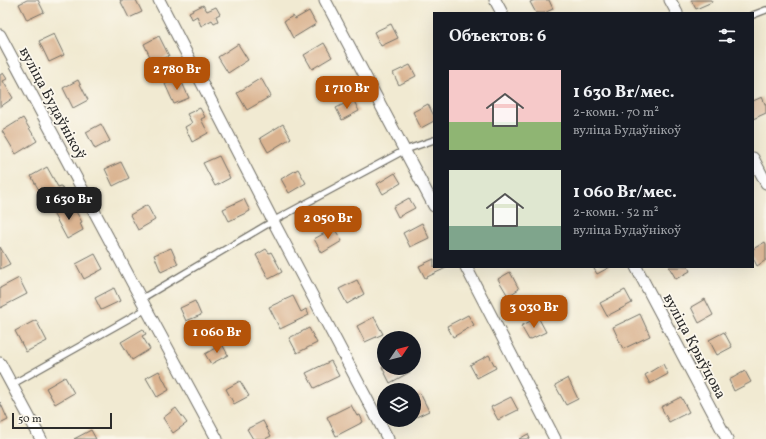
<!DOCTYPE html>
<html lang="ru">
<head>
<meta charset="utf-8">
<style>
	:root { --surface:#171b24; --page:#20242c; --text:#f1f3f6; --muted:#9ea1a6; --accent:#b45309 }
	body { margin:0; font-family:Vollkorn,serif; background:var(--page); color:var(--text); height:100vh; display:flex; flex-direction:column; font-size:15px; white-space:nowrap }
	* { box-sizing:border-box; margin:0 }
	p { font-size:13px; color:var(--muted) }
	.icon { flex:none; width:22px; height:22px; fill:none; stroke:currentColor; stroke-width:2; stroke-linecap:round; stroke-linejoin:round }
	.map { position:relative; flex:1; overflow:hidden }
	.side { position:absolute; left:433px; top:12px; width:321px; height:256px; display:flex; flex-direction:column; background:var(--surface); border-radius:0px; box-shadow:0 4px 16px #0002 }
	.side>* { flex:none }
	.needle { width:26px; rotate:55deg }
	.tools { position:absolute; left:377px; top:331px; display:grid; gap:8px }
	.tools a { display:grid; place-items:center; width:44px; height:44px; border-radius:50%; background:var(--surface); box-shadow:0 4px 16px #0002; font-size:20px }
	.scale { position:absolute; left:12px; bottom:10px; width:100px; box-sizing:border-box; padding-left:4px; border:2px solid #2b2b2b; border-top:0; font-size:11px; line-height:14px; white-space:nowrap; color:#2b2b2b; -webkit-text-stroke:3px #fbf7ec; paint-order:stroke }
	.price { position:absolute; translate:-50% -34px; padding:0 9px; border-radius:8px; background:var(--accent); color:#fff; font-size:13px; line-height:26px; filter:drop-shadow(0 1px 2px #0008) }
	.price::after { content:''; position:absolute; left:50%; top:24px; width:12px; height:9px; margin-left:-6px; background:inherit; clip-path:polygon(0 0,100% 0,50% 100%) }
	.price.current { background:#222; color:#fff }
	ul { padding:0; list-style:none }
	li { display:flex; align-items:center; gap:12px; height:100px; padding:0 16px }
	li span { display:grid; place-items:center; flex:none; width:112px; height:80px; border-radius:0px; color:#555 }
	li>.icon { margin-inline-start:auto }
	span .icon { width:48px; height:48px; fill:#fffc; stroke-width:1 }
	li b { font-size:17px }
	h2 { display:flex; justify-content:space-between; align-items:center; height:48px; padding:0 16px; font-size:17px }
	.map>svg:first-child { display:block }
	.building { fill:#dab390 }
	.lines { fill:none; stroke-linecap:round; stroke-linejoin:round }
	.service-casing { stroke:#706e65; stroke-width:8 }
	.minor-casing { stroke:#706e65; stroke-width:13 }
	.service { stroke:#fff; stroke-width:5.5 }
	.minor { stroke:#fff; stroke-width:11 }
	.labels { text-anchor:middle; stroke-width:3.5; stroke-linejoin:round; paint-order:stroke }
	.street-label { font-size:15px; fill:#2b2b2b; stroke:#fbf7ec }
</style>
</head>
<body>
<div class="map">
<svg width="766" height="439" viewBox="0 0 766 439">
	<rect width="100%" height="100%" fill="#fbf7ec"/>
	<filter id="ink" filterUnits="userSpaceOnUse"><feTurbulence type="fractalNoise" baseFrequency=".025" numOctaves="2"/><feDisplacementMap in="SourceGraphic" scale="8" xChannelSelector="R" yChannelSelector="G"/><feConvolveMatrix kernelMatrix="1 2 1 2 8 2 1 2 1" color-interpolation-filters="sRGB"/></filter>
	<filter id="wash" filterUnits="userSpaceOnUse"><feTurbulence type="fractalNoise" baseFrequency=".012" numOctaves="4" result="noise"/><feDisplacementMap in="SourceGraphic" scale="16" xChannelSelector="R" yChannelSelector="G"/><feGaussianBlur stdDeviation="0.9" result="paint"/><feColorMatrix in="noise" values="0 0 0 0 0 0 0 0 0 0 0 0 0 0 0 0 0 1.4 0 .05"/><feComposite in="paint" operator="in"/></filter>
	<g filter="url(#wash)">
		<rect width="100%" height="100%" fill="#f1ead2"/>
		<g id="blocks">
			<g class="building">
				<polygon points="27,0 38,0 44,12 27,20 19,4"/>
				<polygon points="120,0 136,0 142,12 129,18"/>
				<polygon points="535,0 549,0 553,9 544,13 536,13 530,2"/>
				<polygon points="691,0 711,0 712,2 696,9"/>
				<polygon points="203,5 207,11 216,7 220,14 216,16 218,21 214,23 212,20 201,26 197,16 192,19 189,12"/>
				<polygon points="309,11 316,24 293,38 284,21 293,16 295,19"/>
				<polygon points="391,24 398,38 381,46 374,32"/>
				<polygon points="54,34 64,55 49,62 39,41"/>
				<polygon points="159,36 169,56 153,63 144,44"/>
				<polygon points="324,43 332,57 312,69 304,55"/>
				<polygon points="238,44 248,60 228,73 218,57"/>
				<polygon points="410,65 416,76 399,85 393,73"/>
				<polygon points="3,73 7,79 3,81 13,98 0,107 0,75"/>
				<polygon points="180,78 189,98 174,104 165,84"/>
				<polygon points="261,78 271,96 247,110 237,93"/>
				<polygon points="78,80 88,100 73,108 63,88"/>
				<polygon points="762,97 766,106 766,113 753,119 753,101"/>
				<polygon points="354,101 359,111 342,120 336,108 344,104 345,106"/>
				<polygon points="428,104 434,116 434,121 421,128 413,112"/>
				<polygon points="200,108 205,117 201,119 208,133 192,142 185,127 192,123 187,114"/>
				<polygon points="23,118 37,141 16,154 2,131"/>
				<polygon points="101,124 110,141 95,149 86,132"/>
				<polygon points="283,124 291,138 268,152 260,138"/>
				<polygon points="219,156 230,178 215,186 203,163"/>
				<polygon points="121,162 129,178 113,186 105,169"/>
				<polygon points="47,167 58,187 61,186 63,189 44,199 31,176"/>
				<polygon points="298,169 306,183 289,193 281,179"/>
				<polygon points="395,173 401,183 383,194 377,184"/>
				<polygon points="409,198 415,208 398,217 393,207"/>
				<polygon points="244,199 250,211 229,221 223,209"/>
				<polygon points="69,204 73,211 75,210 82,222 80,223 83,230 67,239 53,213"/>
				<polygon points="147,205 155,220 138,230 130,215"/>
				<polygon points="422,223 429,238 410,247 403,233"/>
				<polygon points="334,228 342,241 322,253 314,239"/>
				<polygon points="765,242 766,244 766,260 757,266 753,258 753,249"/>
				<polygon points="0,247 10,264 0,269"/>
				<polygon points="171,248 178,264 161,272 154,255"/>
				<polygon points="266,249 269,253 271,252 282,272 269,279 256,255"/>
				<polygon points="95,254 103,269 84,279 76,264"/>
				<polygon points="434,259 434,267 448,267 425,278 419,266"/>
				<polygon points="593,267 610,267 597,274"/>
				<polygon points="669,267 688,267 690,271 676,279"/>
				<polygon points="510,272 519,289 508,296 498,279"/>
				<polygon points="19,278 27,294 0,308 0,288"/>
				<polygon points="357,280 364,294 347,304 339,289"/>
				<polygon points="114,288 120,301 101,310 95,298"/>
				<polygon points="625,290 632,303 607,316 600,303"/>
				<polygon points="293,296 301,312 306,309 309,315 280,329 269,307"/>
				<polygon points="705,299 713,315 699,323 691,307"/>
				<polygon points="195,301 201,315 186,321 180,308"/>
				<polygon points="640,314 650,336 623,349 613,327"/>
				<polygon points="468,315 474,325 453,337 447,326"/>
				<polygon points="374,317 383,334 365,342 357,326"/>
				<polygon points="538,317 546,332 529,340 521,326"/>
				<polygon points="36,320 47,341 26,352 15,331"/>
				<polygon points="309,328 317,343 297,353 289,338"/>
				<polygon points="143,329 146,334 142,336 150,349 132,360 121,342"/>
				<polygon points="724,332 732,347 717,355 709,340"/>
				<polygon points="222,344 228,355 211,364 205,354"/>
				<polygon points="489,355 496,368 477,378 470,365"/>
				<polygon points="331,361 339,376 314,388 306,373"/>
				<polygon points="663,364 668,374 650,384 645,375"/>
				<polygon points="384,366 384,368 408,368 410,372 390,383 382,367"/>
				<polygon points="159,371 169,390 157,397 146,378"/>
				<polygon points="745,371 751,382 734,391 729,380"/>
				<polygon points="65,377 74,393 55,404 46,388"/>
				<polygon points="568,378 578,399 566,405 555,385"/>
				<polygon points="240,381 249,396 234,404 226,389"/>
				<polygon points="420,393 429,411 414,418 414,396"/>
				<polygon points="511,397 518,410 498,420 491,407"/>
				<polygon points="681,397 689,412 669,422 661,407"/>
				<polygon points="0,402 8,420 0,424"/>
				<polygon points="351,405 357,416 360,415 363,422 336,436 327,417"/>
				<polygon points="176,408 187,423 173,433 163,418"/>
				<polygon points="263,421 271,436 265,439 253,439 247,429"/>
				<polygon points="91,430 96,439 74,439"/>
				<polygon points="528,434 530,439 519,439"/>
			</g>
		</g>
	</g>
	<g filter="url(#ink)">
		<use href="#blocks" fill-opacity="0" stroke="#706e65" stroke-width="1"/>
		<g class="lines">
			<defs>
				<g id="service">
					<polyline points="753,15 766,10"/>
					<polyline points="141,299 273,221 405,150 434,140"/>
					<polyline points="11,385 146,309"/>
				</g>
				<g id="minor">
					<polyline points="159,0 273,221 388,439"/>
					<polyline points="325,0 434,206"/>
					<polyline points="495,0 502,13"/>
					<polyline points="670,0 677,13"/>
					<polyline points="0,35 141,299 217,439"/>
					<polyline points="753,158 766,183"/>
					<polyline points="466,267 555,439"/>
					<polyline points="636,267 727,439"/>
					<polyline points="0,363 41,439"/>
				</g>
			</defs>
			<use href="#service" class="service-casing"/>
			<use href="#minor" class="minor-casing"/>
			<use href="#service" class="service"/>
			<use href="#minor" class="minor"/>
		</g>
	</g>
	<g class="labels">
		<g class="street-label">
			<text transform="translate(53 103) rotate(62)" y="5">вуліца Будаўнікоў</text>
			<text transform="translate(695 346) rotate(62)" y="5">вуліца Крыўцова</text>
		</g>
	</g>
</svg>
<div class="tools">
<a><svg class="needle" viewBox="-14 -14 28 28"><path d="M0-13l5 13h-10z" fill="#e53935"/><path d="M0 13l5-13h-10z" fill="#9ea1a6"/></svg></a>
<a><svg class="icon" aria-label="layers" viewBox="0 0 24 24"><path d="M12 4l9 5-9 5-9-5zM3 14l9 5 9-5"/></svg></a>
</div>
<div class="scale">50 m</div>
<b class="price" style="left:177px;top:91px">2 780 Br</b>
<b class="price" style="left:347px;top:110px">1 710 Br</b>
<b class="price current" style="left:69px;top:221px">1 630 Br</b>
<b class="price" style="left:328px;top:240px">2 050 Br</b>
<b class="price" style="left:534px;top:329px">3 030 Br</b>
<b class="price" style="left:217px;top:354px">1 060 Br</b>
<section class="side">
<h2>Объектов: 6<svg class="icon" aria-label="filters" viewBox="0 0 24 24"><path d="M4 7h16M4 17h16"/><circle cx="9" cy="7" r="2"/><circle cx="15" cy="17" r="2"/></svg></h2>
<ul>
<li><span style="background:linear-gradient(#f6c9c9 65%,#8fb573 0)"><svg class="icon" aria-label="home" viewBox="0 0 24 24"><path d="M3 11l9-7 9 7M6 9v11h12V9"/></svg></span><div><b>1 630 Br/мес.</b><p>2-комн. · 70 m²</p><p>вуліца Будаўнікоў</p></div></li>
<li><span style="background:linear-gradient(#dfe7d0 70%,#7fa58c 0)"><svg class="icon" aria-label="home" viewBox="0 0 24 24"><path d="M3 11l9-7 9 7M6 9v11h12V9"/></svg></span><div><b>1 060 Br/мес.</b><p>2-комн. · 52 m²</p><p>вуліца Будаўнікоў</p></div></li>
</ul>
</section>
</div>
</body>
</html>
